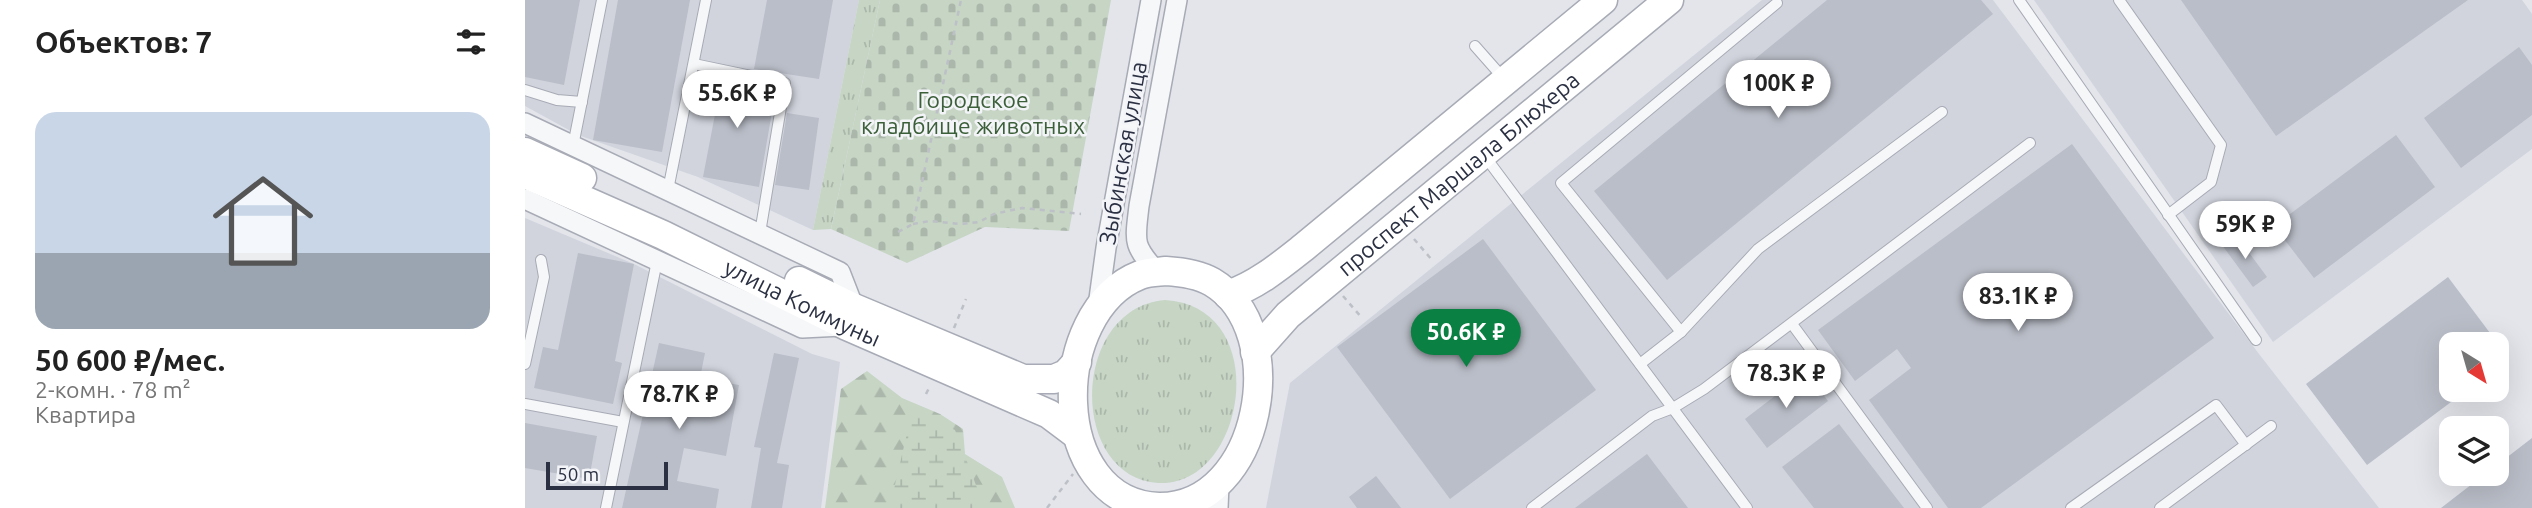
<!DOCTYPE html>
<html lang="ru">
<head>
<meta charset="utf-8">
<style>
	:root { --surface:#fff; --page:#f6f6f6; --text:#222; --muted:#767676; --line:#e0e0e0; --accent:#0b8043 }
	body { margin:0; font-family:Ubuntu,sans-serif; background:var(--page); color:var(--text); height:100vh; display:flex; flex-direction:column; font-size:26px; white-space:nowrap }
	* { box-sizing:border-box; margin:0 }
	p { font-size:23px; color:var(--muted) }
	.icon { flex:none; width:38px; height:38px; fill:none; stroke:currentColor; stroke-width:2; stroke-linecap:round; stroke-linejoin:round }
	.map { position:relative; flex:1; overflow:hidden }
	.side { display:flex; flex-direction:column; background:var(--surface); width:525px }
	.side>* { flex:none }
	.needle { width:46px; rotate:143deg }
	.tools { position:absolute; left:1914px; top:332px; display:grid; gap:14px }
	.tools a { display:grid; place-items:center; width:70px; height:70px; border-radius:14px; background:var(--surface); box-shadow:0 7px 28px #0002; font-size:35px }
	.scale { position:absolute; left:21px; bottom:18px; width:122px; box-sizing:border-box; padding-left:7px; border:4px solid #2b3143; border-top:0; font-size:19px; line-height:24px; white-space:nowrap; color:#2b3143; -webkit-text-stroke:5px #f3f4f8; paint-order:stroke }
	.price { position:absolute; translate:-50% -60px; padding:0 16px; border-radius:24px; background:#fff; color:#222; font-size:23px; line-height:46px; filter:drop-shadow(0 2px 4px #0008) }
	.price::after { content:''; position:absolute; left:50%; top:42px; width:21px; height:16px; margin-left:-10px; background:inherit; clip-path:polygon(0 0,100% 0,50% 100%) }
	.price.active { background:var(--accent); color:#fff }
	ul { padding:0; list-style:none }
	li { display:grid; align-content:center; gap:14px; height:371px; padding:0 35px }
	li+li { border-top:2px solid var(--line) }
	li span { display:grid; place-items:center; height:217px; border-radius:21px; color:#555 }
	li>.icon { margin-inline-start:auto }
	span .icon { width:126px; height:126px; fill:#fffc; stroke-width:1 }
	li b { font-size:30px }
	h2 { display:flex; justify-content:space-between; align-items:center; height:84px; padding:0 35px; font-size:30px }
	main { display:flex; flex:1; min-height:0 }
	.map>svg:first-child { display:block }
	.built { fill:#d1d4dd }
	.grass { fill:url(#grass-tufts) }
	.forest { fill:url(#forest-firs) }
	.wetland { fill:url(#wetland-marsh) }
	.cemetery { fill:url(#cemetery-stones) }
	.building { fill:#babec8 }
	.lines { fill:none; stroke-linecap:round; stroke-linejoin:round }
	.lane-casing { stroke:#a8abb5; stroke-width:12 }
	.street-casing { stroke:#a8abb5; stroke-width:22 }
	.secondary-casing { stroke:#a8abb5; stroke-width:31 }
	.path { stroke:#bdc0c6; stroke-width:2.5; stroke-dasharray:5 5; stroke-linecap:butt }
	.lane { stroke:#f6f7f9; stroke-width:10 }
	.street { stroke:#f6f7f9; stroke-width:19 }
	.secondary { stroke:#fff; stroke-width:28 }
	.labels { text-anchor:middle; stroke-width:5; stroke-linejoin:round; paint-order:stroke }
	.park-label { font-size:23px; fill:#3b5f38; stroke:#f3f4f8 }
	.street-label { font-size:23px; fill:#2b3143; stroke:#f3f4f8 }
</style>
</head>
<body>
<main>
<section class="side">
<h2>Объектов: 7<svg class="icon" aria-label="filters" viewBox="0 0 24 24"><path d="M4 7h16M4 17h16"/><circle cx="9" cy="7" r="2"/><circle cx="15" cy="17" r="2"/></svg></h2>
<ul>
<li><span style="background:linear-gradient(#c9d6e8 65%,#9aa5b1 0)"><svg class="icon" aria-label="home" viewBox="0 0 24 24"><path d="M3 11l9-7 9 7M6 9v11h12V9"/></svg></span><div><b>50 600 ₽/мес.</b><p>2-комн. · 78 m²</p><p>Квартира</p></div></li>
</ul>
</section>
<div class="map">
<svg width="2007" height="508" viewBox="0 0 2007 508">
	<defs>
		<pattern id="grass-tufts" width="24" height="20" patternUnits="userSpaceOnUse" patternTransform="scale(1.75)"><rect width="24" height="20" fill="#c6d5c4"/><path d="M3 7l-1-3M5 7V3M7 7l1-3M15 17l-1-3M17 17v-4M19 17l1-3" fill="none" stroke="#aab7aa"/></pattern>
		<pattern id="forest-firs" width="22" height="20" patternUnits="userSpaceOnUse" patternTransform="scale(1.75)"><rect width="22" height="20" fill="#c6d5c4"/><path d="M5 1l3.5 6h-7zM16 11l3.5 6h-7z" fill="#aab7aa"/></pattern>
		<pattern id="wetland-marsh" width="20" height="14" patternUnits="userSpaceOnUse" patternTransform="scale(1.75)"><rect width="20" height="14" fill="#c6d5c4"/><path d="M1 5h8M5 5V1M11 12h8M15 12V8" fill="none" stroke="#aab7aa"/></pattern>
		<pattern id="cemetery-stones" width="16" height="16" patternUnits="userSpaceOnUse" patternTransform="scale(1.75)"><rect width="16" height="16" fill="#c6d5c4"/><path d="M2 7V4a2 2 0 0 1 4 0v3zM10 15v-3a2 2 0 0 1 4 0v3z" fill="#aab7aa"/></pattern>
	</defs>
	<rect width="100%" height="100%" fill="#e3e5eb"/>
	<g class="built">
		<polygon points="0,0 334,0 288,230 173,177 53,135 0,106"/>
		<polygon points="1237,0 1468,0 1734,354 1854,508 741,508 765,383"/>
		<polygon points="1509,0 1997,0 2007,14 2007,149 1748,342"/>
		<polygon points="0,218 109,264 287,354 315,362 296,508 0,508"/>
	</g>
	<g class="grass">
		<polygon points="334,0 355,0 306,229 288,230"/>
		<path d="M640,300C750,307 721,488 633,483C543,477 545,308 640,300Z"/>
	</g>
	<polygon class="forest" points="342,371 377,398 415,414 438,429 440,454 477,477 490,508 300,508 316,389"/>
	<polygon class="wetland" points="387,412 430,430 454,493 452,508 370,508 369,489"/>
	<polygon class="cemetery" points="355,0 586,0 544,231 460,227 382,263 306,229"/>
	<g class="building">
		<polygon points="0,0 55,0 39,85 0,77"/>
		<polygon points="93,0 165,0 137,152 68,140"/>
		<polygon points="242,0 308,0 294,79 229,69"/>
		<polygon points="1302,0 1456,0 1468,14 1142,280 1069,191"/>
		<polygon points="1656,0 1943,0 1751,136"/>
		<polygon points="1994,47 2007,65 2007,115 1936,168 1899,118"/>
		<polygon points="176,76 251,89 234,187 178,177 192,104 171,100"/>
		<polygon points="262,113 294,118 284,190 250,185"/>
		<polygon points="1871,135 1910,187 1789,278 1749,226"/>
		<polygon points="1547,144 1689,338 1456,508 1423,508 1344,400 1386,368 1372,349 1330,381 1293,330"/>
		<polygon points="1711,235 1742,277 1728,287 1697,245"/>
		<polygon points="958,239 1071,390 925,499 812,347"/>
		<polygon points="53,253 109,264 90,361 97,363 88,404 9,388 18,347 33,350"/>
		<polygon points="1923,277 1974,345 1927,345 1927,390 1942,390 1842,465 1781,384"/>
		<polygon points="134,343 180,353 175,378 214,385 201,456 159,448 152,481 194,489 191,508 97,508"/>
		<polygon points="249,353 274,358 252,463 264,465 257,508 226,508 236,448 229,447"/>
		<polygon points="1281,372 1303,401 1242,448 1220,419"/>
		<polygon points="0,423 72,436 64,479 0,468"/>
		<polygon points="1314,424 1379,508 1289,508 1257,467"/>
		<polygon points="2007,438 2007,508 1916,508 1960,474 1972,474 1972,465"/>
		<polygon points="1122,454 1163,508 1050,508"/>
		<polygon points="851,476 876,508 832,508 824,497"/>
	</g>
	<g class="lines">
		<defs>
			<g id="lane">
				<polyline points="1494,0 1731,340"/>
				<polyline points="1594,0 1696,145 1686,182 1643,215"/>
				<polyline points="950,46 980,80"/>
				<polyline points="169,64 260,83 235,233"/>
				<polyline points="0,90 32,100 57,102"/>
				<polyline points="48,146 77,0"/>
				<polyline points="959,155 1222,508"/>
				<polyline points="143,190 181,0"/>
				<polyline points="1267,324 1402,508"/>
				<polyline points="1156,332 1036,183 1252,3"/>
				<polyline points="0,364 19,277 16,260"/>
				<polyline points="1115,364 1156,332 1233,249 1417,112"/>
				<polyline points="0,404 98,422"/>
				<polyline points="81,508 132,261"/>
				<polyline points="1007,508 1127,416 1148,408 1179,389 1505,143"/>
				<polyline points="1546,508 1691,405 1721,445"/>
				<polyline points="1635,508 1746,426"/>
			</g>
			<g id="street">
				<polyline points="0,123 315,272 329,308"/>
				<polyline points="0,199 277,328 317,326"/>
				<path d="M632,272C607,245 610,241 614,206L652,0"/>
				<polyline points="573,306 581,248 626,0"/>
				<polyline points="693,508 694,484"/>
			</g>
			<g id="secondary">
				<polyline points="0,152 57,178"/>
				<path id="s1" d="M0,174L138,235L322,326L524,414L552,435"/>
				<path d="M641,271C657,272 673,274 687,282C768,330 737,508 634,507C522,503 523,311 615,275C623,272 632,272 641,271Z"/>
				<polyline points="274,281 329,308 498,379 529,379 541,374 552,362"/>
				<path d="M703,295C732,285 755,266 779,247L1078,0"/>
				<path id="s2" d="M730,352L763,315L1144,0"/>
			</g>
		</defs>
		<use href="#lane" class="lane-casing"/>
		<use href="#street" class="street-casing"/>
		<use href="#secondary" class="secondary-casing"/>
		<g class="path">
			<polyline points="388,224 405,221 436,224 454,222 469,214 497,208 556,214"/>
			<polyline points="373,232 388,224 436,0"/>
			<polyline points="889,239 907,260"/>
			<polyline points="818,296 837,318"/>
			<polyline points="429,328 441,299"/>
			<polyline points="401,394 405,386"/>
			<polyline points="522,508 548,474"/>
		</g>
		<use href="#lane" class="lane"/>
		<use href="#street" class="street"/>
		<use href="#secondary" class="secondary"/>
	</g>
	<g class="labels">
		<g class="park-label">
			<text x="448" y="108">Городское<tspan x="448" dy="26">кладбище животных</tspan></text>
		</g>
		<g class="street-label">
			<text transform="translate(598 153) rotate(-80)" y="8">Зыбинская улица</text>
			<text dy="8" stroke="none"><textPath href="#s2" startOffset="271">проспект Маршала Блюхера</textPath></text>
			<text dy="8" stroke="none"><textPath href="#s1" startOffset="306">улица Коммуны</textPath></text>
		</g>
	</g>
</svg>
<div class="tools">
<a><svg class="needle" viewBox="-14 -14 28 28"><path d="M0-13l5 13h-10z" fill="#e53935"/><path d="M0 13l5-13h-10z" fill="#767676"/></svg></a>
<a><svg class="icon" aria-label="layers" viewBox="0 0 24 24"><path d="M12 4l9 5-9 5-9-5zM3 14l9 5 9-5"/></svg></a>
</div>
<div class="scale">50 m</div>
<b class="price" style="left:1253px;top:120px">100K ₽</b>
<b class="price" style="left:212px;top:130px">55.6K ₽</b>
<b class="price" style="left:1720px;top:261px">59K ₽</b>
<b class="price" style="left:1493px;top:333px">83.1K ₽</b>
<b class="price active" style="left:941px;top:369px">50.6K ₽</b>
<b class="price" style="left:1261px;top:410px">78.3K ₽</b>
<b class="price" style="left:154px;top:431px">78.7K ₽</b>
</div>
</main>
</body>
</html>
